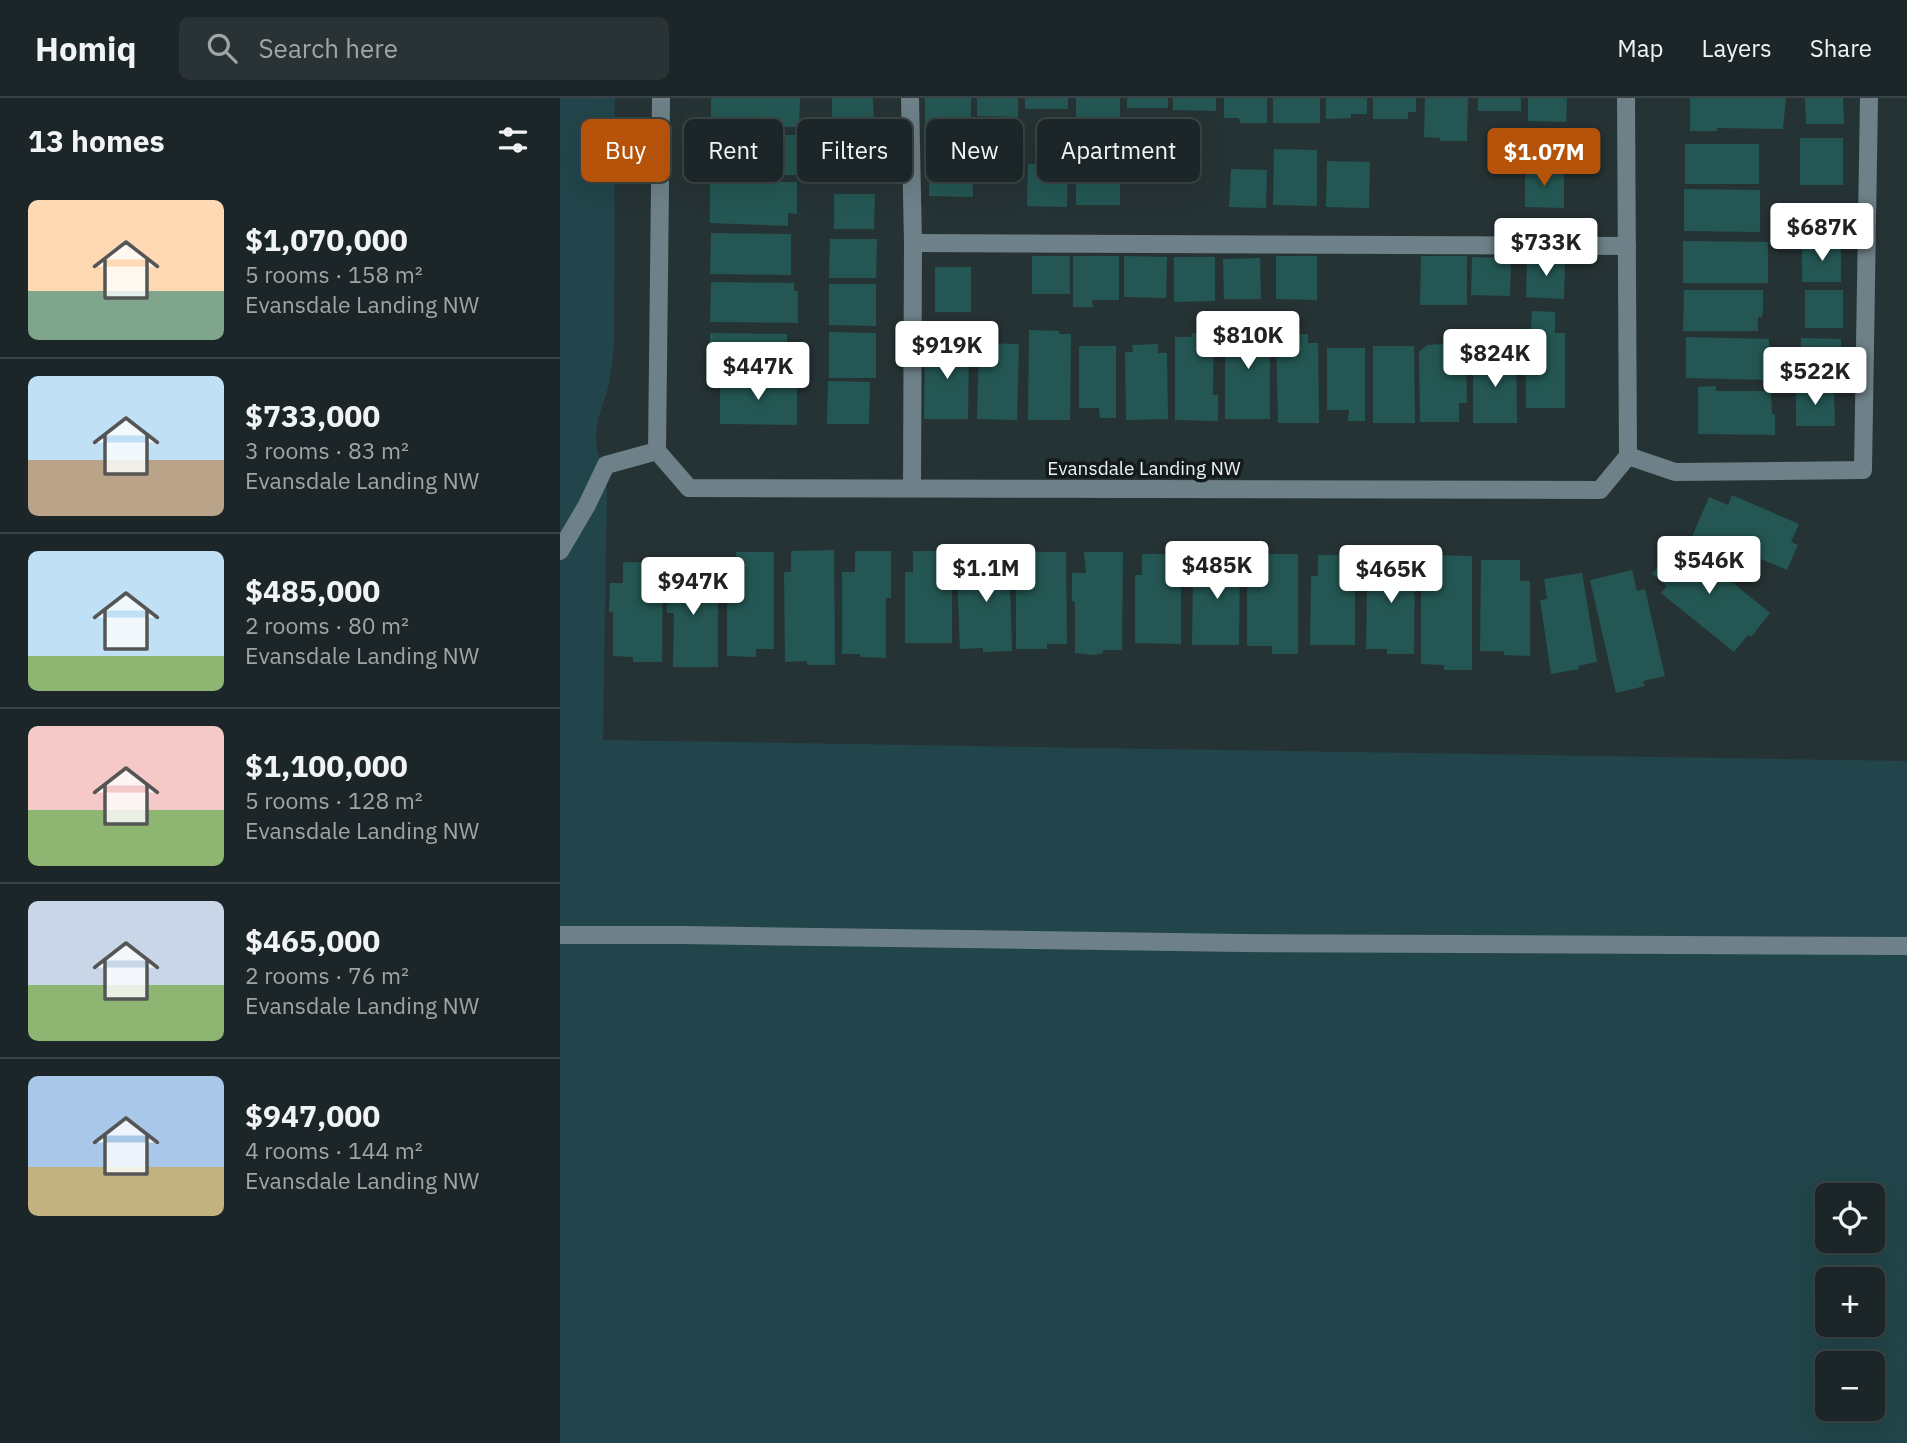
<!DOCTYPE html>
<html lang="en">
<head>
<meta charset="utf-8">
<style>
	:root { --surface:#1c2628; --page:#293234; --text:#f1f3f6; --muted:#a0a5a8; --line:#3a4345; --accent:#b45309 }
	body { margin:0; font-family:"IBM Plex Sans",sans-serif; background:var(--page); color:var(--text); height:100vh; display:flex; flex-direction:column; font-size:26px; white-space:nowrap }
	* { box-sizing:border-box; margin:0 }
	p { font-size:23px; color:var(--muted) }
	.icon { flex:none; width:38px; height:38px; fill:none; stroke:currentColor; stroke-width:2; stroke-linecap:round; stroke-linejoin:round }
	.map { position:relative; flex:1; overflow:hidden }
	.sheet { display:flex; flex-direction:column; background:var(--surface); width:560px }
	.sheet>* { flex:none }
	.banner { position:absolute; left:21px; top:21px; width:665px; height:63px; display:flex; gap:14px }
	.tools { position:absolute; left:1255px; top:1085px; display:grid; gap:14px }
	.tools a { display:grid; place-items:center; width:70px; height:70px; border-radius:10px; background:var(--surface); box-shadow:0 7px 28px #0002,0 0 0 2px var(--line); font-size:35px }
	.price { position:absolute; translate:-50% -60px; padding:0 16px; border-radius:7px; background:#fff; color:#222; font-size:23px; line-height:46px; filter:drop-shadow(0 2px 4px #0008) }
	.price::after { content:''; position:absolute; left:50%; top:42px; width:21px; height:16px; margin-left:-10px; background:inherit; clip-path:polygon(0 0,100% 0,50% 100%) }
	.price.on { background:var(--accent); color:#fff }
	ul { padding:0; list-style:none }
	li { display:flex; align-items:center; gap:21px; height:175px; padding:0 28px }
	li+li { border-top:2px solid var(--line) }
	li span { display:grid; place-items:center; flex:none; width:196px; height:140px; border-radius:10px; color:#555 }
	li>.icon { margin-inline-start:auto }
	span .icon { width:84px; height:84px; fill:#fffc; stroke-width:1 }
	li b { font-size:30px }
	h2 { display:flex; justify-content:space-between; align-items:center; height:84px; padding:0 28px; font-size:30px }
	.tag { padding:0 24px; border-radius:10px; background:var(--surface); box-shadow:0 7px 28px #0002,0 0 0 2px var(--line); font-size:24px; line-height:63px }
	.tag.on { background:var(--accent); color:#fff }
	header { display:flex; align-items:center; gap:42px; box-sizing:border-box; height:98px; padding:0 35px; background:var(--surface); border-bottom:2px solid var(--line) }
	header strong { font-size:33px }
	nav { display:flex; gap:38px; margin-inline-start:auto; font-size:24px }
	.search { width:490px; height:63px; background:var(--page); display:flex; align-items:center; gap:18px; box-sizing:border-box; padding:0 24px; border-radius:10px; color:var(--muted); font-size:26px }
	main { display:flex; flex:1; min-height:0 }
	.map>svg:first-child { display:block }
	.green { fill:#21454a; fill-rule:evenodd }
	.building { fill:#245753 }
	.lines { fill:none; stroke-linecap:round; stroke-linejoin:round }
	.minor { stroke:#6e8088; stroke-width:18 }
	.labels { text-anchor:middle; stroke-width:7; stroke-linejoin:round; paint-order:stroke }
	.street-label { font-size:19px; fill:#eaf2f3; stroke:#14191a }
</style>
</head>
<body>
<header>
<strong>Homiq</strong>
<div class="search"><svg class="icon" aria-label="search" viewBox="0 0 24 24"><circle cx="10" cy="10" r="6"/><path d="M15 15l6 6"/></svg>Search here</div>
<nav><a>Map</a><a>Layers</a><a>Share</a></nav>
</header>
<main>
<section class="sheet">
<h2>13 homes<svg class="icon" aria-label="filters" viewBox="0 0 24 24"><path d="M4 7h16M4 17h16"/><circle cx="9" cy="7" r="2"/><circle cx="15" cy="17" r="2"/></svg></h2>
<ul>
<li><span style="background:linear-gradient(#ffd9b3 65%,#7fa58c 0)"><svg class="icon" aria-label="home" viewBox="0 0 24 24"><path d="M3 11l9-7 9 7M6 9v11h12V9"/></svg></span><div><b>$1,070,000</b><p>5 rooms · 158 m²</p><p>Evansdale Landing NW</p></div></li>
<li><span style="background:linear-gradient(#bfe0f5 60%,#b9a48a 0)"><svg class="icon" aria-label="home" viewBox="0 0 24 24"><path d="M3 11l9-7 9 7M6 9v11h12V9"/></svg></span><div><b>$733,000</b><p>3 rooms · 83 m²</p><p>Evansdale Landing NW</p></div></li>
<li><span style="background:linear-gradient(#bfe0f5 75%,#8fb573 0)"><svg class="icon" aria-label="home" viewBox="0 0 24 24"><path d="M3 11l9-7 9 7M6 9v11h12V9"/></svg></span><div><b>$485,000</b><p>2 rooms · 80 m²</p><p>Evansdale Landing NW</p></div></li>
<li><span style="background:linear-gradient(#f6c9c9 60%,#8fb573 0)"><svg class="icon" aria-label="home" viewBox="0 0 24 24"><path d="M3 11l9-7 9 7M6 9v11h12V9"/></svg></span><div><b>$1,100,000</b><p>5 rooms · 128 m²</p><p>Evansdale Landing NW</p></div></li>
<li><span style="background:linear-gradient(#c9d6e8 60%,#8fb573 0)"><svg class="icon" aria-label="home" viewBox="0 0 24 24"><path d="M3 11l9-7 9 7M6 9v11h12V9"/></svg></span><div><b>$465,000</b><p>2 rooms · 76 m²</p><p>Evansdale Landing NW</p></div></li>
<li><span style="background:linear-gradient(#a9c7e8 65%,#c2b280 0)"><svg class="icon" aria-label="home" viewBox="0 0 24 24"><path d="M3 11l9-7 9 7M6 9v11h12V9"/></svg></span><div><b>$947,000</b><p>4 rooms · 144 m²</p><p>Evansdale Landing NW</p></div></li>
</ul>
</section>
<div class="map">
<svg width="1347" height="1345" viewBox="0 0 1347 1345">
	<rect width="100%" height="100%" fill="#263335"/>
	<path class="green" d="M0,0H55L54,249L49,287L38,321L36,336L37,352L47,382L43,642L1347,663V1345H0ZM1267,1097H1312V1143H1267ZM1267,1181H1312V1227H1267ZM1267,1265H1312V1311H1267Z"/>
	<g class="building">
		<polygon points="151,0 240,0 239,29 151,28"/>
		<polygon points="272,0 313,0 314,27 272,27"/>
		<polygon points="365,0 411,0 411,29 365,27"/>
		<polygon points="417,0 458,0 458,19 417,18"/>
		<rect x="465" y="0" width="43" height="11"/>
		<polygon points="516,0 560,0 560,31 527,30 527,22 516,22"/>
		<rect x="567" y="0" width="41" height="10"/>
		<polygon points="613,0 656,0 656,13 613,12"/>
		<polygon points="664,0 707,0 707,25 680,25 679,20 664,20"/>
		<rect x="713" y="0" width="47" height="25"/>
		<polygon points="766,0 807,0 807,16 791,16 791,20 766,21"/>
		<polygon points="813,0 856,0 856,14 848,14 848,21 813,21"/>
		<polygon points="865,0 908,0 907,43 880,43 880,40 864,39"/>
		<rect x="918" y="0" width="43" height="13"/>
		<polygon points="968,0 1007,0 1006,24 968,23"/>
		<polygon points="1130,0 1226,0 1223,31 1157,30 1157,33 1130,33"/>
		<polygon points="1245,0 1283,0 1284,26 1246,26"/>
		<polygon points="151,37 235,37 235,46 239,46 238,77 151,77"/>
		<polygon points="277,38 315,38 314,77 276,76"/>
		<rect x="1240" y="40" width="43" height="47"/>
		<rect x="1125" y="46" width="74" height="40"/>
		<polygon points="369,50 412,50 413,99 369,98"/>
		<polygon points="714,51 757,52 757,108 713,107"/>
		<polygon points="767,63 810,64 809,110 766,109"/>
		<polygon points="468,66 508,67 507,109 467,108"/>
		<rect x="516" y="66" width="44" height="41"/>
		<polygon points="671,71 707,72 706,110 669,109"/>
		<polygon points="965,71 1004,72 1004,110 965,109"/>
		<polygon points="150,84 237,84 237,116 228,115 228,128 150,125"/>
		<polygon points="1124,91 1200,92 1200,134 1124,133"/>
		<polygon points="274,96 315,96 314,131 274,131"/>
		<polygon points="151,135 231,136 231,177 150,176"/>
		<polygon points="270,141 317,141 316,180 269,180"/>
		<polygon points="1123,143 1208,144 1208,185 1123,185"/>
		<rect x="1242" y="146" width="39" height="38"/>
		<rect x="472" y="158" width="38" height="38"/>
		<polygon points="513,158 559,158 559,202 532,202 533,209 513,209"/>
		<polygon points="564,158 607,159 606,200 564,199"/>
		<polygon points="716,158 757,158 757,202 716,201"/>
		<polygon points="861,158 907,158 907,207 860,207"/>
		<polygon points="614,159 655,159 655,203 614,204"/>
		<polygon points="912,159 951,160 950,198 911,197"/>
		<polygon points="700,160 701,201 664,201 663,161"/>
		<polygon points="967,160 1005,161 1004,201 966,199"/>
		<rect x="375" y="169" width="36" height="45"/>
		<polygon points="151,184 234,185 234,193 238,193 238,225 150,224"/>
		<polygon points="269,186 316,186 316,228 269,227"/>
		<polygon points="1124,192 1203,192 1203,211 1202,219 1198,219 1198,233 1123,233"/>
		<rect x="1245" y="192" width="38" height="38"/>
		<polygon points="972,213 995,214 995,235 1005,235 1005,310 966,310 965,235 971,235"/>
		<polygon points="687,223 710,223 710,321 665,321 665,227 687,227"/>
		<polygon points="469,232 499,233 499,236 511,236 510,322 468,322"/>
		<polygon points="269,234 316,235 316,280 269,280"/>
		<polygon points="150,235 227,236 227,269 216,269 216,277 150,276"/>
		<polygon points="632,235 654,235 653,297 658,297 658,323 615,322 615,239 631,239"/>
		<polygon points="716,236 748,236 748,245 758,245 759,325 718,325"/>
		<polygon points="1126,239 1209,241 1209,249 1213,250 1212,282 1126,280"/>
		<polygon points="1241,240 1281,241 1281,281 1240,281"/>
		<polygon points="388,244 409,244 408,321 364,321 365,247 388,247"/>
		<polygon points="419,245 459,246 457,322 417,321"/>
		<polygon points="598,246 598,255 607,255 608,321 566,322 565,254 573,254 572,247"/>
		<polygon points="882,246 888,254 906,254 907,305 899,305 899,324 860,324 859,254 867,247"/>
		<polygon points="519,248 556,248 556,320 540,320 539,310 519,310"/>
		<polygon points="813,248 854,248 855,325 813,325"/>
		<polygon points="767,250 805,250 805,323 788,323 789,312 767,312"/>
		<polygon points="956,256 957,325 913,325 913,257"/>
		<polygon points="160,282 237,283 237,327 160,326"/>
		<polygon points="268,283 310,284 309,326 267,326"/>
		<polygon points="1156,288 1156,293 1211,293 1212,316 1215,316 1215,337 1138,336 1138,289"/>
		<polygon points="1236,290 1274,290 1275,328 1236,328"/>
		<polygon points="1172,397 1239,426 1231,444 1238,447 1227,472 1174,450 1172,456 1132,439 1149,399 1168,407"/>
		<polygon points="1121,439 1159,470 1157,472 1210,515 1191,539 1188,537 1174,554 1101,495 1107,488 1092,476"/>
		<polygon points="274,452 275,567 247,567 247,563 225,564 224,474 231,474 231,453"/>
		<polygon points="295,453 331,453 331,500 326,500 326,560 300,559 300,556 282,556 282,474 295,474"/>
		<polygon points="353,453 392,453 392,545 345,545 345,474 353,474"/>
		<polygon points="176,454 214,454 214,551 196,551 196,559 167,558 167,473 177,473"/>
		<polygon points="449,454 452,553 423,554 423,550 400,551 397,476 413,475 413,455"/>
		<polygon points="463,454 506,454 507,546 487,546 487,551 456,551 456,475 463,475"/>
		<polygon points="524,454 563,454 562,552 543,552 543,555 534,557 515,555 515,504 512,503 512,475 526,475"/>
		<polygon points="582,456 621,456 621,546 575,545 575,477 582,477"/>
		<polygon points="641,456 680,456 679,547 632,547 633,476 641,476"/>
		<polygon points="696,456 738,456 738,556 712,556 712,548 687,548 687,476 697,476"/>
		<polygon points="758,457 795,457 795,547 750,547 751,478 758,478"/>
		<polygon points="817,457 855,457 854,556 827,556 827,551 806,551 807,490 803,490 803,477 816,477"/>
		<polygon points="869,457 912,458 912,572 884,572 884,567 861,566 861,478 869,478"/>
		<polygon points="921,462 960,462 960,483 970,483 970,558 944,557 944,553 920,553"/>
		<polygon points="63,464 103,465 102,564 73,564 73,559 53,558 53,514 49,514 50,485 63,485"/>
		<polygon points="107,469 148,470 148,490 158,489 158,569 113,569 114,515 107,515"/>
		<polygon points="1072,472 1077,493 1085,491 1105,578 1083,583 1085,588 1056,595 1030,482"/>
		<polygon points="1022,475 1037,564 1018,568 1019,571 991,576 980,502 987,501 984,481"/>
	</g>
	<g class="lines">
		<g class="minor">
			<polyline points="101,0 97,353 129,390 1040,392 1068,358 1066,0"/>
			<polyline points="350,0 353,145 352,390"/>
			<polyline points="353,145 1067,148"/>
			<polyline points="1068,358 1115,374 1303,372 1309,0"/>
			<polyline points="0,453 27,407 46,367 97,353"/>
			<polyline points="0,837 122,837 682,845 1347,848"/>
		</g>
	</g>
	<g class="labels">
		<g class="street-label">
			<text x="584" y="377">Evansdale Landing NW</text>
		</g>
	</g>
</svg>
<div class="tools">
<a><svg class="icon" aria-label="locate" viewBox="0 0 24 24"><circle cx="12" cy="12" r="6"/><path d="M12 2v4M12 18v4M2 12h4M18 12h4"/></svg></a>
<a>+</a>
<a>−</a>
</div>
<b class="price on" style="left:984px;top:90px">$1.07M</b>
<b class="price" style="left:1262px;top:165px">$687K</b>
<b class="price" style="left:986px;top:180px">$733K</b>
<b class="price" style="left:688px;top:273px">$810K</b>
<b class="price" style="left:387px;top:283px">$919K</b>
<b class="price" style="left:935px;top:291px">$824K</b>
<b class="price" style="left:198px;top:304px">$447K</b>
<b class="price" style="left:1255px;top:309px">$522K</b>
<b class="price" style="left:1149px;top:498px">$546K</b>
<b class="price" style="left:657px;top:503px">$485K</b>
<b class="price" style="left:426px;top:506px">$1.1M</b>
<b class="price" style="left:831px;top:507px">$465K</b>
<b class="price" style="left:133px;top:519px">$947K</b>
<div class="banner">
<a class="tag on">Buy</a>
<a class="tag">Rent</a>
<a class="tag">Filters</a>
<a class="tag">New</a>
<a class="tag">Apartment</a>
</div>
</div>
</main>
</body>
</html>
